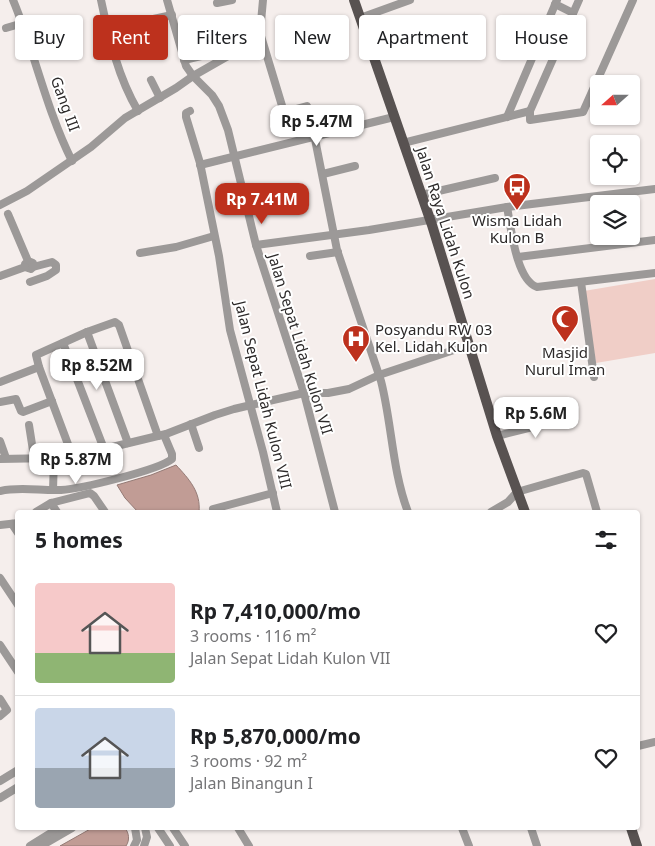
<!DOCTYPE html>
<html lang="en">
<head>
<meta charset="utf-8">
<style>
	:root { --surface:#fff; --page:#f2f2f2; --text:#202124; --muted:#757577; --line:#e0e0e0; --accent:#bd311d }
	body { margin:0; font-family:"Noto Sans",sans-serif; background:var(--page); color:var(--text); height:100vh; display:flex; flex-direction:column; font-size:19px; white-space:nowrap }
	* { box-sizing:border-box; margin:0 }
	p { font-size:16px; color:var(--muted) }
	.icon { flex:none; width:28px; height:28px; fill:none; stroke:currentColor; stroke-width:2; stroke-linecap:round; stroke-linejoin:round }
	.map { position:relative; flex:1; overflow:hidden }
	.details { position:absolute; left:15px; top:510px; width:625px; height:320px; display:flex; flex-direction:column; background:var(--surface); border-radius:5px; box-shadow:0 1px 4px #0004 }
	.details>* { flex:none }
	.top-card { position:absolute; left:15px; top:15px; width:625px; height:45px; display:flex; gap:10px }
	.needle { width:32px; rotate:249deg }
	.fabs { position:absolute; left:590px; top:75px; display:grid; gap:10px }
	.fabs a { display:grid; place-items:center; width:50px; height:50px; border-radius:5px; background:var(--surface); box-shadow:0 1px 4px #0004; font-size:25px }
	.price { position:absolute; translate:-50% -42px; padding:0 11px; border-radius:10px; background:#fff; color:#222; font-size:16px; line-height:32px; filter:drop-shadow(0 1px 2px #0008) }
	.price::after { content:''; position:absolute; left:50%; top:30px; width:15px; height:11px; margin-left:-8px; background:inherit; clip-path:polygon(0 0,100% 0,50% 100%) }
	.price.active { background:var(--accent); color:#fff }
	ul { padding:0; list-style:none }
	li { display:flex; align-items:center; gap:15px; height:125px; padding:0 20px }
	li+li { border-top:1px solid var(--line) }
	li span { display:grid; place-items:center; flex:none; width:140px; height:100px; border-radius:5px; color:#555 }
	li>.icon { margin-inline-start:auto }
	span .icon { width:60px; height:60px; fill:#fffc; stroke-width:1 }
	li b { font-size:21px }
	h2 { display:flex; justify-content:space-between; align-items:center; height:60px; padding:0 20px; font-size:21px }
	.chip { padding:0 18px; border-radius:5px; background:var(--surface); box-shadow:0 1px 4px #0004; font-size:18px; line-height:45px }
	.chip.active { background:var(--accent); color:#fff }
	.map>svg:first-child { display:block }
	.green { fill:#f0cec7 }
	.water { fill:#c19c95; stroke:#947a75 }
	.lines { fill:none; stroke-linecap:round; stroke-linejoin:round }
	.minor { stroke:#9c9998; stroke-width:8 }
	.major { stroke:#585251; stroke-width:10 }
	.labels { text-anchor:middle; stroke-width:4; stroke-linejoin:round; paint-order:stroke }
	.street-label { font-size:15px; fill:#2c2929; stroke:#fff }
	.poi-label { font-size:15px; fill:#2c2929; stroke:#fff }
</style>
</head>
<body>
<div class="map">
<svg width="655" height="846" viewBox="0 0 655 846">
	<rect width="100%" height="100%" fill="#f5eeec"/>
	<polygon class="green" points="655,279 655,353 596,363 584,291"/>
	<g class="water">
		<path d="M176,465C189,479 201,492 199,512H138L125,498L117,485L151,475Z"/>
		<path d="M92,828H125C129,833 130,840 126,846H60Z"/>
	</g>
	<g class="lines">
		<g class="minor">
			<path d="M13,0C35,53 46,109 72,161"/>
			<path d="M101,0C109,38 118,77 138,111"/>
			<polyline points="167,0 186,66 193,76 212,95 219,106 228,130 256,245 304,393 335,512"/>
			<path d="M263,0L260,33L283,109L285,112L307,106L310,114L337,250L381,381C392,424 392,470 408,512"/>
			<polyline points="579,0 530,111 530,120 583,112 633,0"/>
			<polyline points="217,3 232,0"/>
			<polyline points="555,4 573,13"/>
			<polyline points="360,18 410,0"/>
			<polyline points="6,28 23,23"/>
			<polyline points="107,29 172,15"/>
			<polyline points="184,60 227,50 233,50 235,52"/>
			<polyline points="151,80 160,98"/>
			<polyline points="190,111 186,113 186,117 200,163 219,256 230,330 263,452 277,512"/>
			<polyline points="507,117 557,0"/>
			<polyline points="403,143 530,111"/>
			<polyline points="200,165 394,117"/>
			<polyline points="323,174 355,166"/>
			<polyline points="421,195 495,178"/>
			<polyline points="0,205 27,191 91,147 125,118 176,88 193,76 235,52 260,33"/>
			<path d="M507,207C511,227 516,280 537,287L655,273"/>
			<polyline points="8,214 28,261 33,263 33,267 31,269 25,267 25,264 28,261"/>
			<polyline points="256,245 369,230 507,207 655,189"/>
			<polyline points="140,253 176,247 214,236"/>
			<polyline points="310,256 338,252"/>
			<polyline points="518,257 655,240"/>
			<polyline points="0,276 25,267"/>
			<polyline points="30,282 47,276 56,270 56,265 52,262 33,267"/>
			<polyline points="581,282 594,377"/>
			<polyline points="87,332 128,443"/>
			<polyline points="63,343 104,449"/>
			<polyline points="0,382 39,367"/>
			<polyline points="0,402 16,399 21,411 23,412 52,401"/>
			<polyline points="191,424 199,448"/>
			<polyline points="29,425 34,457"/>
			<polyline points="497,436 569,418"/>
			<polyline points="0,441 6,458"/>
			<polyline points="72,455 39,367 36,355 87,332 115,322 119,325 158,436"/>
			<polyline points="0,459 54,458 104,449 166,434 215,415 234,409 304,393 328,393 349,389 379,375 469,345"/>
			<polyline points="53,490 54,458"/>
			<path d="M0,491C20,486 41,491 61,490C80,489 159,470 172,459V454L164,435"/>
			<polyline points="51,503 57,512"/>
			<polyline points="213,509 273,493"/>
			<polyline points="36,512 51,503 90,493 94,496 105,512"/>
			<polyline points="491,512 508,502 517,492 583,473 586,474 597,512"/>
			<polyline points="12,524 18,533"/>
			<polyline points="0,525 18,523"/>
			<polyline points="0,578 18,605"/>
			<polyline points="0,645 18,672"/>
			<polyline points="0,699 7,710 0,716"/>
			<polyline points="638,746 655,742"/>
			<polyline points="0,781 18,770"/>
			<polyline points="0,798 18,787"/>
			<polyline points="158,828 170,846"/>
			<polyline points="173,828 185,846"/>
			<polyline points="238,828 249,846"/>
			<polyline points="462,828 469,846"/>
			<polyline points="531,828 537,846"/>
			<polyline points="30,846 59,828"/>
			<polyline points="41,846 72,828"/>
			<polyline points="134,846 137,840 135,828"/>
			<polyline points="144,846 147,837 145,828"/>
		</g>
		<g class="major">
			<polyline points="354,0 432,225 497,436 525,512"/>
			<polyline points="631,828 637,846"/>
		</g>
	</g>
	<defs>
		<symbol id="bus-pin" viewBox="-11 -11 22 30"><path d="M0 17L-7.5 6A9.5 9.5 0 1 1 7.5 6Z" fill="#bd311d" stroke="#fff"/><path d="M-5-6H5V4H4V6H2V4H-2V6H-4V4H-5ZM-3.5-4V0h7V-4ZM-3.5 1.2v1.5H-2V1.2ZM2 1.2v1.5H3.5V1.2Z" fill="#fff"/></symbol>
		<symbol id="mosque-pin" viewBox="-11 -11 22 30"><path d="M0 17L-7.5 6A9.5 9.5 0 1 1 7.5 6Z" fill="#bd311d" stroke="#fff"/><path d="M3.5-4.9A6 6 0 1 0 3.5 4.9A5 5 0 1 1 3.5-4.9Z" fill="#fff"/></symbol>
		<symbol id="hospital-pin" viewBox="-11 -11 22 30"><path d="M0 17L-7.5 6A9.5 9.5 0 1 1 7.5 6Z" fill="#bd311d" stroke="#fff"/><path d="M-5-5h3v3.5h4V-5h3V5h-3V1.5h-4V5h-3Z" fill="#fff"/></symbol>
	</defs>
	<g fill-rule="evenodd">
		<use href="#bus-pin" x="501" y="171" width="32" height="43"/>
		<use href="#mosque-pin" x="549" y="303" width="32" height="43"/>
		<use href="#hospital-pin" x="340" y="323" width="32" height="43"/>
	</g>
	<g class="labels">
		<g class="street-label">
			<text transform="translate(65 104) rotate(70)" y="5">Gang III</text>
			<text transform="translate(445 223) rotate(72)" y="5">Jalan Raya Lidah Kulon</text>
			<text transform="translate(300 344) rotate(73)" y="5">Jalan Sepat Lidah Kulon VII</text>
			<text transform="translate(263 395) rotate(76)" y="5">Jalan Sepat Lidah Kulon VIII</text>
		</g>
		<g class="poi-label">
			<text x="517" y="226">Wisma Lidah<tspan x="517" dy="17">Kulon B</tspan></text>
			<text x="375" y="335" text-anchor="start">Posyandu RW 03<tspan x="375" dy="17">Kel. Lidah Kulon</tspan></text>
			<text x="565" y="358">Masjid<tspan x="565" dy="17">Nurul Iman</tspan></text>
		</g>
	</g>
</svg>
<div class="fabs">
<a><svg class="needle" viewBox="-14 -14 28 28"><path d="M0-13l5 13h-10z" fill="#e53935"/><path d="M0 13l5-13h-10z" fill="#757577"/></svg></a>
<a><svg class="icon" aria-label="locate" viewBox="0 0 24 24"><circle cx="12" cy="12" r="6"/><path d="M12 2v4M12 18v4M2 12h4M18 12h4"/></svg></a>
<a><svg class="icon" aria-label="layers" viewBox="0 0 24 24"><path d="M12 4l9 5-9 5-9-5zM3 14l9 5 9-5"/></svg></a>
</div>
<b class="price" style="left:317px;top:147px">Rp 5.47M</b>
<b class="price active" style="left:262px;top:225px">Rp 7.41M</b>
<b class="price" style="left:97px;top:391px">Rp 8.52M</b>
<b class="price" style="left:536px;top:439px">Rp 5.6M</b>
<b class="price" style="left:76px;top:485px">Rp 5.87M</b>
<div class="top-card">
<a class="chip">Buy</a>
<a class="chip active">Rent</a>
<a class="chip">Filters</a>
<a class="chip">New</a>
<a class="chip">Apartment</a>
<a class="chip">House</a>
</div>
<section class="details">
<h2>5 homes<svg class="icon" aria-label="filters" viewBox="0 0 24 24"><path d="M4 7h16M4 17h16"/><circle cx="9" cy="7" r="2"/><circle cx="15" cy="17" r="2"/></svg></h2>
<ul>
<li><span style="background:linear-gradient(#f6c9c9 70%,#8fb573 0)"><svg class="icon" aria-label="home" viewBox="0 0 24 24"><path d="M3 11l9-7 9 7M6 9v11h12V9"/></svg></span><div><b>Rp 7,410,000/mo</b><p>3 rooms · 116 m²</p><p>Jalan Sepat Lidah Kulon VII</p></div><svg class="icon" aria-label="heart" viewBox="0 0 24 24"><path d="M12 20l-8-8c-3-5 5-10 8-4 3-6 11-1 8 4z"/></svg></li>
<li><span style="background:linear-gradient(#c9d6e8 60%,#9aa5b1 0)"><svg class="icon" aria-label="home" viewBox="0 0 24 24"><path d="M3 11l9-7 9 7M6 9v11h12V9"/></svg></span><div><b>Rp 5,870,000/mo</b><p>3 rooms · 92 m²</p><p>Jalan Binangun I</p></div><svg class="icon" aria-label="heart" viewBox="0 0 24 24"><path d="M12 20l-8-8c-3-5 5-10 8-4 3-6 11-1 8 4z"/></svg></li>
</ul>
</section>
</div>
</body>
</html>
